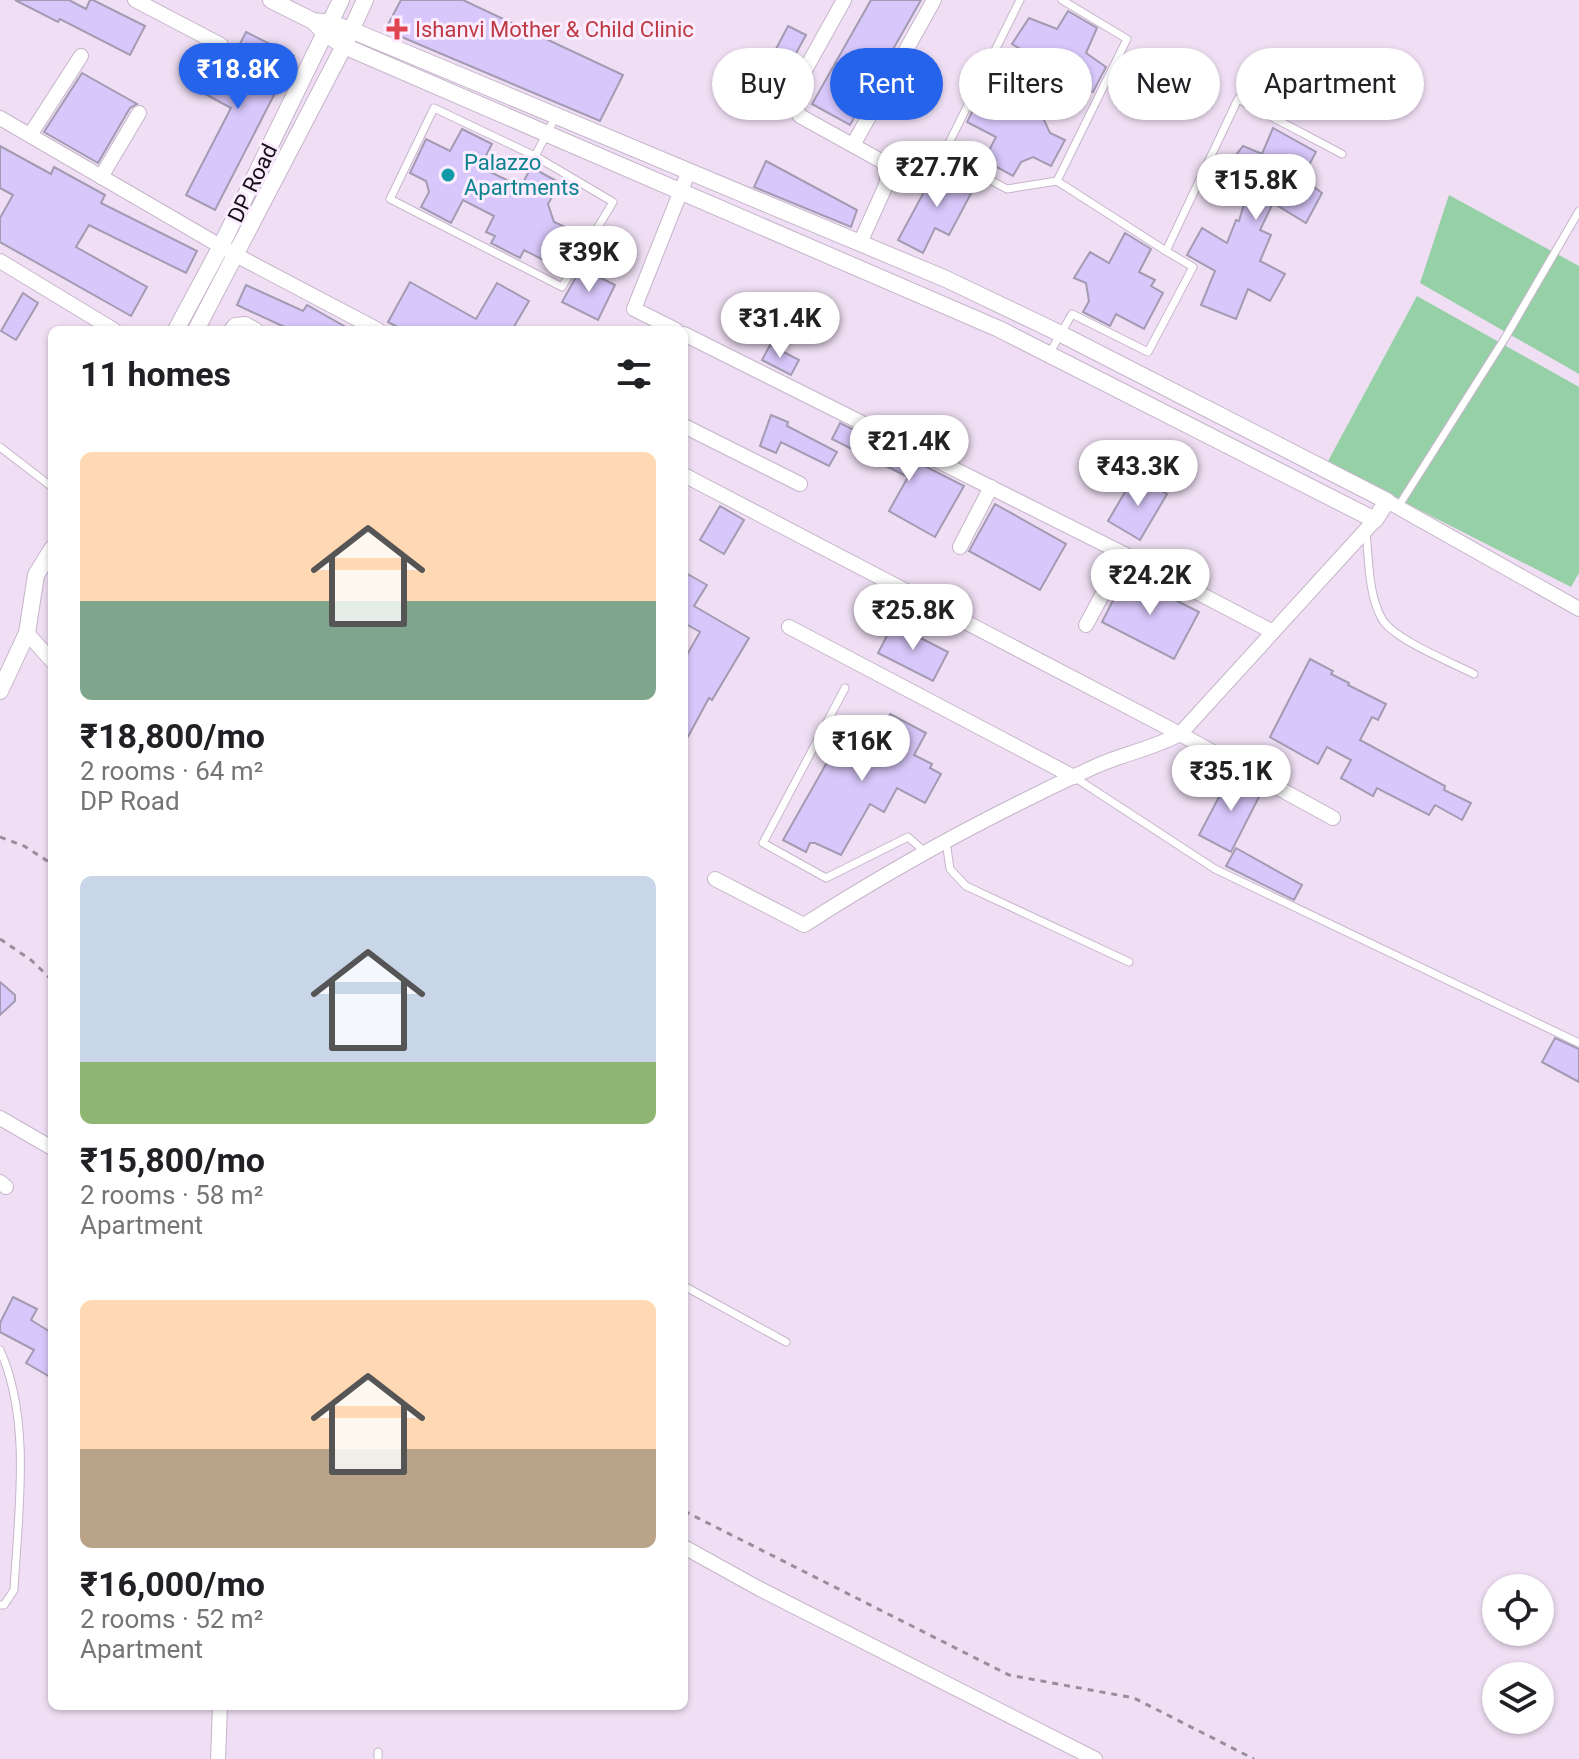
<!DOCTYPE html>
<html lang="en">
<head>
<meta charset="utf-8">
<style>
	:root { --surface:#fff; --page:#f2f2f2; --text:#202124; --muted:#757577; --accent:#2563eb }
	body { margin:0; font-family:Roboto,sans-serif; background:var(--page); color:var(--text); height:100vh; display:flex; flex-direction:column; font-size:30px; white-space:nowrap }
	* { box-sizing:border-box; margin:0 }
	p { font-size:26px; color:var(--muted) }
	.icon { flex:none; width:44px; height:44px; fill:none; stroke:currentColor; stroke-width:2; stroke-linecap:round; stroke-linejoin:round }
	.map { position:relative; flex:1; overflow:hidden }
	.details { position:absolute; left:48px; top:326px; width:640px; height:1384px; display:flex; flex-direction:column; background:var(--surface); border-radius:12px; box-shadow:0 2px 6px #0004 }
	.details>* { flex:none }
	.banner { position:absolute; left:712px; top:48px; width:746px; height:72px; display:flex; gap:16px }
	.buttons { position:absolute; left:1482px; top:1574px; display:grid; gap:16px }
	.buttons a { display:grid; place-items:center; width:72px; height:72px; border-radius:50%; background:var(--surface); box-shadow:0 2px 6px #0004; font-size:40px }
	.price { position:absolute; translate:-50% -68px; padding:0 18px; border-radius:28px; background:#fff; color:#222; font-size:26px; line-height:52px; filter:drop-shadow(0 2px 4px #0008) }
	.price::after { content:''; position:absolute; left:50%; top:48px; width:24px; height:18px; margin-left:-12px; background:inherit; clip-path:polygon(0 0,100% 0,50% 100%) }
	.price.active { background:var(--accent); color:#fff }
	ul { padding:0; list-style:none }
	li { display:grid; align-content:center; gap:16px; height:424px; padding:0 32px }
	li span { display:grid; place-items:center; height:248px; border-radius:12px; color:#555 }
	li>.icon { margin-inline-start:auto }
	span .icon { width:144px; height:144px; fill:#fffc; stroke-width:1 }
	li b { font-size:34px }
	h2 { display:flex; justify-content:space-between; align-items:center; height:96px; padding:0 32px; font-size:34px }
	.chip { padding:0 28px; border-radius:36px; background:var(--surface); box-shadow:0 2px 6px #0004; font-size:28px; line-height:72px }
	.chip.active { background:var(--accent); color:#fff }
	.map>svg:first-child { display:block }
	.green { fill:#96d0a6 }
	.building { fill:#d7c7fa; stroke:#a29bb2; stroke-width:2 }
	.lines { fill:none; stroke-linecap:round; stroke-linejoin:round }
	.service-casing { stroke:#c6b5ca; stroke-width:9 }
	.minor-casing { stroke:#c6b5ca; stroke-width:16 }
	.tertiary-casing { stroke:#c6b5ca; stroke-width:18 }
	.path { stroke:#998c9c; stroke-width:3; stroke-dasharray:6 6; stroke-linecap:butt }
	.service { stroke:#fff; stroke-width:7 }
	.minor { stroke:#fff; stroke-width:14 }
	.tertiary { stroke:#fff; stroke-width:16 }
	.health-dot { fill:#e0444e; stroke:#fbedff; stroke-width:3 }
	.culture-dot { fill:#0f9aa8; stroke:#fbedff; stroke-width:3 }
	.labels { text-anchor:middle; stroke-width:6; stroke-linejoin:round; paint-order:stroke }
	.health-label { font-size:22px; fill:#be3a42; stroke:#fbedff; text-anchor:start }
	.culture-label { font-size:22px; fill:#0d838f; stroke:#fbedff; text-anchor:start }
	.street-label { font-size:22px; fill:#150f16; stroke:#fbedff }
</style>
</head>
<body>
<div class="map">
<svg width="1579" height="1759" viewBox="0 0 1579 1759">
	<rect width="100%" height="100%" fill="#f0dff4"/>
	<g class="green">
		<polygon points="1449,195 1579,266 1579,374 1420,283"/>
		<polygon points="1417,296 1579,387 1579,573 1571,587 1327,463"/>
	</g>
	<g class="building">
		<polygon points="15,0 69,0 86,9 90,0 93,0 145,26 130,55 60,19 58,22"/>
		<polygon points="401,0 463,0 623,75 600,121 385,30"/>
		<polygon points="871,0 921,0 850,125 812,104"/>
		<polygon points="1068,11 1097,28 1086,53 1106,67 1093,92 1062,77 1047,104 1052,106 1044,120 1050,133 1065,140 1051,166 1033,157 1021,162 1013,176 984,160 996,137 967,122 980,96 1010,112 1022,90 1028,93 1041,70 1034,57 1012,44 1029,18 1057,29"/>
		<polygon points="788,26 806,35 780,83 777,82 765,105 740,92 755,70 758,71 760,67 765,70"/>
		<polygon points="246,32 294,56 215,210 186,195 231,108 196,89 208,65 225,73"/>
		<polygon points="82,73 137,104 130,108 98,163 44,132"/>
		<polygon points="1273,128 1316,152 1302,178 1322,193 1306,223 1273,203 1260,230 1271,235 1260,261 1285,274 1270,301 1248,289 1236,319 1201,305 1215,271 1187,255 1202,228 1227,243 1236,220 1239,221 1248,190 1221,174 1243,146 1262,154"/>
		<polygon points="462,129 492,144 480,167 521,187 531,167 560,183 548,204 554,222 570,229 553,265 524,250 520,258 491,243 495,236 486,232 494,216 463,200 451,223 421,207 429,192 426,181 410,173 426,139 450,151"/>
		<polygon points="0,146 51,174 54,167 105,195 101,203 197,251 186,273 89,225 76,247 147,287 131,316 0,242 0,218 13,195 0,188"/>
		<polygon points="766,161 857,210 851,227 754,187"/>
		<polygon points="938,166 975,186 949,235 935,228 923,253 898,240"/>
		<polygon points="1125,233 1151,249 1139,272 1155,280 1151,286 1163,293 1144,329 1116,314 1110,326 1083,312 1089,301 1086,283 1074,278 1090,252 1109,263"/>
		<polygon points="581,268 615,285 598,320 562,302"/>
		<polygon points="410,282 476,319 497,283 529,301 512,330 403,330 388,322"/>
		<polygon points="246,285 303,311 307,305 351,330 291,330 237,305"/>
		<polygon points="23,293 38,303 16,340 1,331"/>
		<polygon points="770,345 799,360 791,375 762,360"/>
		<polygon points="771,415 788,422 787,426 837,452 829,466 781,442 776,453 760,446"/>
		<polygon points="840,423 964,486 935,537 889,511 908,477 832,439"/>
		<polygon points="1135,475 1167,494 1140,540 1108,521"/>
		<polygon points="995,504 1066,544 1040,590 969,551"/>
		<polygon points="720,506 744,520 724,554 700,540"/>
		<polygon points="684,572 707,585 694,606 749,638 712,700 709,698 684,744 684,660 700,632 684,623"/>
		<polygon points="1126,575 1199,612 1174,659 1102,622"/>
		<polygon points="893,624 948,652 933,681 878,653"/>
		<polygon points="1310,659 1333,671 1331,674 1349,683 1348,685 1386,704 1378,720 1372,717 1360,740 1445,786 1444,790 1471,803 1462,820 1435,805 1429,815 1377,788 1373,796 1341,778 1351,760 1327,747 1318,764 1270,737"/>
		<polygon points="890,714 926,733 914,755 932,764 930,768 941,774 925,803 897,788 884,812 870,804 841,855 815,843 810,843 806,852 783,840 851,720 879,736"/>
		<polygon points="1231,774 1262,791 1231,852 1199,835"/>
		<polygon points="1236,848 1302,885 1294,900 1226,866"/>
		<polygon points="0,982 15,995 15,1001 0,1015"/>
		<polygon points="1555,1038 1579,1049 1579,1082 1542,1062"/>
		<polygon points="13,1297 37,1309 31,1320 52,1333 52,1378 26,1363 34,1350 0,1332 0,1323"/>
	</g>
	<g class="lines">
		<defs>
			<g id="service">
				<polyline points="1020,0 943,155 1007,189 1057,181 1166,251"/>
				<polyline points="535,156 434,108 390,199 562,287 613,202 535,156 556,116"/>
				<polyline points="1057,181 1127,39 1062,0"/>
				<polyline points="1049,354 1072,314 1148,352 1193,267 1166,251 1238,99 1342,154"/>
				<polyline points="0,447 52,487"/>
				<polyline points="1398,507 1505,338 1579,211"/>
				<path d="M1366,532C1369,560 1368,594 1382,619C1393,639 1453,663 1474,674"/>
				<polyline points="845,688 763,843 826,878 908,837 925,852"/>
				<polyline points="1074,777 1215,869 1579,1043"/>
				<polyline points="946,841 950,869 966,886 1129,962"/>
				<polyline points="684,1286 786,1342"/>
				<path d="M0,1350C32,1421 18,1514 14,1590L4,1605H0"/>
				<polyline points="378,1759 378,1752"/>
			</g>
			<g id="minor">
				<polyline points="135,0 221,45"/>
				<polyline points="844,0 795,88 795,108 800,116 883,162 888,174 886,185 860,243"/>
				<polyline points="0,118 234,254 378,330"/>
				<polyline points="30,135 81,56"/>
				<polyline points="853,145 934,0"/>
				<polyline points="101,177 139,113"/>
				<polyline points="0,261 114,330"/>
				<polyline points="231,330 235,325 245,324 256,330"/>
				<polyline points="676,330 634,309 688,173"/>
				<polyline points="684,334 1124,554 1273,632"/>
				<polyline points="684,426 800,484"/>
				<polyline points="684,475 1180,734 1333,818"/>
				<polyline points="1387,501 1579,609"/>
				<polyline points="960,547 991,487"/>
				<polyline points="1086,625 1124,554"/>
				<polyline points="789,627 1074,777"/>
				<polyline points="27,633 52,661"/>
				<path d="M715,879L804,925C897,865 994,813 1094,767C1122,754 1152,749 1180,734L1375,520"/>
				<polyline points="0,1118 52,1148"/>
				<polyline points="0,1182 6,1187"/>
				<polyline points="684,1547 758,1588 1095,1759"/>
				<polyline points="218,1759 220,1706"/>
			</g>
			<g id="tertiary">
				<polyline points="271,0 313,21 326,34 344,46 999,329 1375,520 1387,501 1061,334 946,279 351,30 331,23 313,21"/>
				<polyline points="176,330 221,246 341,0"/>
				<polyline points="196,330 344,46 365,0"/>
				<polyline points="0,691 27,633 36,575 52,549"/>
			</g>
		</defs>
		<use href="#service" class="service-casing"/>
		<use href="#minor" class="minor-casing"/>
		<use href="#tertiary" class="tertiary-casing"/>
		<g class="path">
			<polyline points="0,837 24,846 52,864"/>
			<polyline points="0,939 31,960 52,980"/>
			<polyline points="684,1511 1009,1675 1134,1698 1254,1759"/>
		</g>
		<use href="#service" class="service"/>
		<use href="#minor" class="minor"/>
		<use href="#tertiary" class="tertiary"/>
	</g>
	<path class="health-dot" d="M393 17h8v8h8v8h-8v8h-8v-8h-8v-8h8z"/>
	<circle class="culture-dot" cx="448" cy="175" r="8"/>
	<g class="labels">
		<g class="health-label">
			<text x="415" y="37">Ishanvi Mother &amp; Child Clinic</text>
		</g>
		<g class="culture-label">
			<text x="464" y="170">Palazzo<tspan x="464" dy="25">Apartments</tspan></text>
		</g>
		<g class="street-label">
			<text transform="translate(252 183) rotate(-64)" y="8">DP Road</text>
		</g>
	</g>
</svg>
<div class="buttons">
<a><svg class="icon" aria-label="locate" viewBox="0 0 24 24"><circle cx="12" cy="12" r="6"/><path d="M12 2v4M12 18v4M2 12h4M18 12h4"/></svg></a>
<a><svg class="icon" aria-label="layers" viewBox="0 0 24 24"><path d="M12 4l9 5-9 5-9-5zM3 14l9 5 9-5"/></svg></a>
</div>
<b class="price active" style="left:238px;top:111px">₹18.8K</b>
<b class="price" style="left:937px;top:209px">₹27.7K</b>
<b class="price" style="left:1256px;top:222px">₹15.8K</b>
<b class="price" style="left:589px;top:294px">₹39K</b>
<b class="price" style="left:780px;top:360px">₹31.4K</b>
<b class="price" style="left:909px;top:483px">₹21.4K</b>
<b class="price" style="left:1138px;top:508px">₹43.3K</b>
<b class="price" style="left:1150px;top:617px">₹24.2K</b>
<b class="price" style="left:913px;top:652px">₹25.8K</b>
<b class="price" style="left:862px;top:783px">₹16K</b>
<b class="price" style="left:1231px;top:813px">₹35.1K</b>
<div class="banner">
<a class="chip">Buy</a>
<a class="chip active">Rent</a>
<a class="chip">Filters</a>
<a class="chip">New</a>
<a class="chip">Apartment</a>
</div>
<section class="details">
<h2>11 homes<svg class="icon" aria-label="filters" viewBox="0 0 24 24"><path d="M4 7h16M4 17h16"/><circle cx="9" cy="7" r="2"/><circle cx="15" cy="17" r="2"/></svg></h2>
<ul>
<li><span style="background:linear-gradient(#ffd9b3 60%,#7fa58c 0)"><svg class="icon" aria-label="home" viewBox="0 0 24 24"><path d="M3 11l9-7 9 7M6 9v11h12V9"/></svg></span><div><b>₹18,800/mo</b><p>2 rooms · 64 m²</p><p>DP Road</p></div></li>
<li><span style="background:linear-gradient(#c9d6e8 75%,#8fb573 0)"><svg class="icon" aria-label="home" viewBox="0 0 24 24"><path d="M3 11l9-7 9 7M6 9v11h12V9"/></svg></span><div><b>₹15,800/mo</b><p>2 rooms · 58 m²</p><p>Apartment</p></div></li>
<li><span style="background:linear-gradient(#ffd9b3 60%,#b9a48a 0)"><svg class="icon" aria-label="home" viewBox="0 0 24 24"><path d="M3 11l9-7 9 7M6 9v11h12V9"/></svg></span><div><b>₹16,000/mo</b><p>2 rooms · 52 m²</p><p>Apartment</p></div></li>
</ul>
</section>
</div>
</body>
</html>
